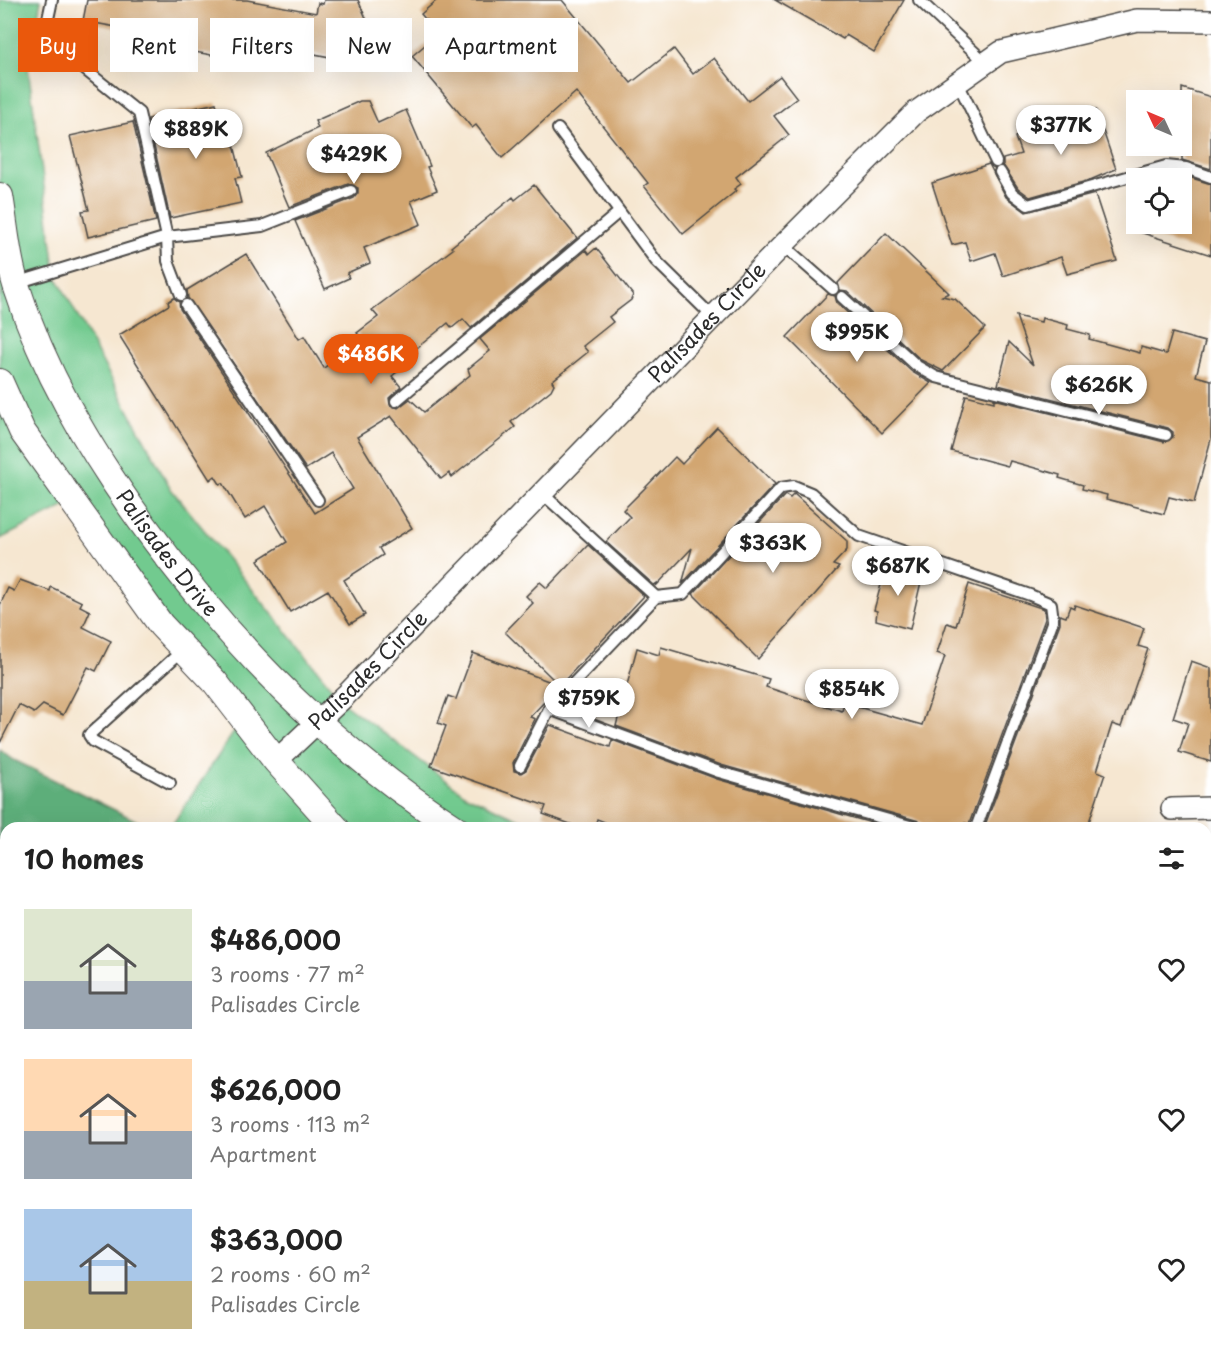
<!DOCTYPE html>
<html lang="en">
<head>
<meta charset="utf-8">
<style>
	:root { --surface:#fff; --page:#f6f6f6; --text:#222; --muted:#767676; --accent:#ea580c }
	body { margin:0; font-family:"Playpen Sans",sans-serif; background:var(--page); color:var(--text); height:100vh; display:flex; flex-direction:column; font-size:22px; white-space:nowrap }
	* { box-sizing:border-box; margin:0 }
	p { font-size:20px; color:var(--muted) }
	.icon { flex:none; width:33px; height:33px; fill:none; stroke:currentColor; stroke-width:2; stroke-linecap:round; stroke-linejoin:round }
	.map { position:relative; flex:1; overflow:hidden }
	.panel { position:absolute; left:0px; top:822px; width:1212px; height:536px; display:flex; flex-direction:column; background:var(--surface); border-radius:18px 18px 0 0; box-shadow:0 6px 24px #0002 }
	.panel>* { flex:none }
	.top-card { position:absolute; left:18px; top:18px; width:600px; height:54px; display:flex; gap:12px }
	.needle { width:39px; rotate:314deg }
	.controls { position:absolute; left:1126px; top:90px; display:grid; gap:12px }
	.controls a { display:grid; place-items:center; width:66px; height:66px; border-radius:0px; background:var(--surface); box-shadow:0 6px 24px #0002; font-size:30px }
	.price { position:absolute; translate:-50% -51px; padding:0 14px; border-radius:21px; background:#fff; color:#222; font-size:20px; line-height:39px; filter:drop-shadow(0 2px 3px #0008) }
	.price::after { content:''; position:absolute; left:50%; top:36px; width:18px; height:14px; margin-left:-9px; background:inherit; clip-path:polygon(0 0,100% 0,50% 100%) }
	.price.active { background:var(--accent); color:#fff }
	ul { padding:0; list-style:none }
	li { display:flex; align-items:center; gap:18px; height:150px; padding:0 24px }
	li span { display:grid; place-items:center; flex:none; width:168px; height:120px; border-radius:0px; color:#555 }
	li>.icon { margin-inline-start:auto }
	span .icon { width:72px; height:72px; fill:#fffc; stroke-width:1 }
	li b { font-size:26px }
	h2 { display:flex; justify-content:space-between; align-items:center; height:72px; padding:0 24px; font-size:26px }
	.pill { padding:0 21px; border-radius:0px; background:var(--surface); box-shadow:0 6px 24px #0002; font-size:21px; line-height:54px }
	.pill.active { background:var(--accent); color:#fff }
	.map>svg:first-child { display:block }
	.green { fill:#72ca8f; stroke:#4e7a5d; stroke-width:1.5 }
	.forest { fill:#5dae7a; stroke:#446c52; stroke-width:1.5 }
	.lines { fill:none; stroke-linecap:round; stroke-linejoin:round }
	.stream { stroke:#6fbdea; stroke-width:8 }
	.building { fill:#d2a671 }
	.service-casing { stroke:#494744; stroke-width:14 }
	.minor-casing { stroke:#494744; stroke-width:24 }
	.tertiary-casing { stroke:#494744; stroke-width:28 }
	.path { stroke:#494744; stroke-width:4; stroke-dasharray:1.5 4.5; stroke-linecap:butt }
	.service { stroke:#fff; stroke-width:10 }
	.minor { stroke:#fff; stroke-width:21 }
	.tertiary { stroke:#fff; stroke-width:26 }
	.labels { text-anchor:middle; stroke-width:4.5; stroke-linejoin:round; paint-order:stroke }
	.street-label { font-size:21px; fill:#2b2b2b; stroke:#fff }
</style>
</head>
<body>
<div class="map">
<svg width="1211" height="1357" viewBox="0 0 1211 1357">
	<rect width="100%" height="100%" fill="#fff"/>
	<filter id="ink" filterUnits="userSpaceOnUse"><feTurbulence type="fractalNoise" baseFrequency=".0167" numOctaves="2"/><feDisplacementMap in="SourceGraphic" scale="12" xChannelSelector="R" yChannelSelector="G"/><feConvolveMatrix kernelMatrix="1 2 1 2 8 2 1 2 1" color-interpolation-filters="sRGB"/></filter>
	<filter id="wash" filterUnits="userSpaceOnUse"><feTurbulence type="fractalNoise" baseFrequency=".008" numOctaves="4" result="noise"/><feDisplacementMap in="SourceGraphic" scale="24" xChannelSelector="R" yChannelSelector="G"/><feGaussianBlur stdDeviation="1.35" result="paint"/><feColorMatrix in="noise" values="0 0 0 0 0 0 0 0 0 0 0 0 0 0 0 0 0 1.4 0 .05"/><feComposite in="paint" operator="in"/></filter>
	<g filter="url(#wash)">
		<rect width="100%" height="100%" fill="#f6e7d1"/>
		<g class="green">
			<polygon points="0,0 41,0 28,67 56,276 171,489 345,704 466,795 539,828 170,828 238,726 68,505 0,539 0,296 46,280 0,294"/>
			<polygon points="0,761 6,828 6,1352 1146,1352 1164,1357 0,1357"/>
			<polygon points="1206,1052 1211,1054 1211,1165 1206,1163"/>
		</g>
		<polygon class="forest" points="0,750 14,760 151,828 6,828 6,1352 117,1352 121,1357 0,1357"/>
		<g class="lines">
			<g class="stream">
				<polyline points="0,1008 6,1012"/>
				<polyline points="620,1352 625,1357"/>
			</g>
		</g>
		<g id="blocks">
			<g class="building">
				<polygon points="87,0 247,0 316,13 318,3 323,4 324,0 358,0 376,41 344,35 340,59 279,47 277,61 251,57 250,61 240,60 166,47 167,40 116,31 116,27 83,21"/>
				<polygon points="437,0 562,0 631,83 674,49 693,74 714,58 748,101 780,76 797,98 774,116 789,135 736,177 741,184 734,189 736,191 683,234 644,186 648,183 576,92 502,158 476,125 472,128 412,56 438,34 421,14"/>
				<polygon points="775,0 904,0 874,52 846,35 843,39"/>
				<polygon points="1182,88 1211,97 1211,169 1182,160"/>
				<polygon points="360,101 368,101 378,123 406,110 430,166 427,167 437,190 411,201 421,224 364,248 370,263 347,273 349,278 325,289 295,221 354,198 358,193 358,188 348,184 289,207 266,153 318,128 315,121"/>
				<polygon points="216,103 218,110 221,110 225,126 229,125 242,177 235,178 241,203 170,218 148,119"/>
				<polygon points="1096,110 1116,169 1090,180 1030,197 1018,188 1003,165 1003,159 1021,154 1015,137"/>
				<polygon points="133,122 156,221 88,237 82,211 89,210 70,136"/>
				<polygon points="989,164 1006,197 1026,212 1095,194 1117,261 1067,274 1061,257 1003,276 995,253 971,261 965,242 952,245 932,183"/>
				<polygon points="1182,175 1211,184 1211,255 1127,228 1128,224 1182,224"/>
				<polygon points="534,185 577,238 471,328 463,319 452,328 448,323 408,355 412,360 392,376 401,387 389,398 390,405 398,408 410,399 424,412 470,375 468,369 490,351 480,339 586,250 589,254 596,248 633,295 631,300 609,317 613,322 583,346 588,352 552,381 554,384 551,390 511,422 515,427 452,477 449,473 441,479 391,416 357,437 412,528 379,548 383,555 344,580 365,615 350,624 328,590 290,612 258,560 287,542 265,506 245,519 223,483 220,484 215,476 210,480 119,335 169,305 168,302 174,298 179,302 180,309 315,513 353,489 331,453 306,469 188,298 187,290 246,254 299,339 304,336 324,368 361,338 357,333 378,317 372,310 453,249 451,247 513,197 515,200"/>
				<polygon points="886,233 949,293 942,296 955,299 985,328 943,371 921,360 847,291 840,290 838,283"/>
				<polygon points="828,294 835,296 837,303 912,372 931,383 882,433 787,337"/>
				<polygon points="1016,316 1041,322 1042,318 1068,325 1067,329 1090,335 1089,339 1140,353 1141,347 1166,354 1172,333 1205,342 1196,376 1211,380 1211,439 1194,503 1169,497 1164,514 1106,499 1107,495 1082,489 1083,485 1059,478 1060,475 1010,461 1008,466 951,451 966,395 994,402 994,399 1164,442 1173,437 1173,432 1168,428 998,385 1009,342 1033,365"/>
				<polygon points="717,427 775,484 682,584 692,548 656,586 657,583 654,585 606,542 630,517 623,510 644,489 675,457 682,464"/>
				<polygon points="794,494 847,541 847,550 833,565 839,567 758,659 693,594 785,495 790,498"/>
				<polygon points="588,545 644,596 530,717 535,719 513,763 514,771 521,773 526,770 550,725 610,747 612,740 717,779 889,828 620,828 597,819 594,828 581,828 543,814 546,806 431,766 446,726 438,723 448,696 456,699 473,653 559,685 505,632 533,603 526,596 540,582 547,588"/>
				<polygon points="890,564 923,573 910,629 876,620 877,611 874,610 882,581 885,582"/>
				<polygon points="20,580 50,591 51,587 82,602 80,606 90,611 83,627 111,641 96,671 88,667 63,715 43,705 34,713 19,705 0,743 0,605 8,588 14,591"/>
				<polygon points="969,584 1044,609 1045,619 969,824 965,823 964,828 924,828 919,821 721,765 616,726 637,648 659,655 661,647 769,679 766,687 803,699 842,711 844,703 922,725 945,656 937,653 947,623 956,626"/>
				<polygon points="1075,605 1144,628 1138,646 1148,649 1121,727 1112,724 1097,771 1105,774 1087,828 984,828 1060,623 1060,615 1066,617 1070,606 1074,608"/>
				<polygon points="1191,661 1211,668 1211,762 1179,752 1188,723 1173,718"/>
			</g>
		</g>
	</g>
	<g filter="url(#ink)">
		<use href="#blocks" fill-opacity="0" stroke="#494744" stroke-width="1.5"/>
		<g class="lines">
			<defs>
				<g id="service">
					<polyline points="919,0 986,63"/>
					<polyline points="958,83 996,162"/>
					<polyline points="558,129 656,261 714,318"/>
					<polyline points="1000,172 1012,193 1028,205 1166,166 1186,168 1211,177"/>
					<polyline points="783,245 833,289"/>
					<polyline points="16,283 167,237 139,113 63,52 45,33 52,0"/>
					<polyline points="181,295 168,261 167,237 262,226 351,191"/>
					<polyline points="842,297 917,366 936,377 1166,435"/>
					<polyline points="186,305 318,500"/>
					<polyline points="396,401 619,212"/>
					<polyline points="543,494 656,597"/>
					<polyline points="549,709 719,772 917,828"/>
					<polyline points="520,766 549,709 656,597 683,594 781,488 794,486 811,493 859,536 1030,595 1051,604 1053,620 976,828"/>
					<polyline points="170,783 93,741 89,735 184,649"/>
				</g>
				<g id="minor">
					<path id="s1" d="M276,761L346,695L783,245L916,112L1001,52L1137,20L1211,21"/>
					<polyline points="1172,809 1211,808"/>
				</g>
				<g id="tertiary">
					<path id="s2" d="M0,196C5,225 7,257 16,285C43,371 88,447 140,520C227,641 330,747 455,828"/>
					<polyline points="0,382 22,431 161,625 215,682 276,761 336,828"/>
					<polyline points="1206,1103 1211,1105"/>
					<polyline points="1206,1177 1211,1178"/>
				</g>
			</defs>
			<use href="#service" class="service-casing"/>
			<use href="#minor" class="minor-casing"/>
			<use href="#tertiary" class="tertiary-casing"/>
			<g class="path">
				<polyline points="0,941 6,944"/>
				<polyline points="741,1352 748,1357"/>
			</g>
			<use href="#service" class="service"/>
			<use href="#minor" class="minor"/>
			<use href="#tertiary" class="tertiary"/>
		</g>
	</g>
	<g class="labels">
		<g class="street-label">
			<text dy="7" stroke="none"><textPath href="#s1" startOffset="615">Palisades Circle</textPath></text>
			<text dy="7" stroke="none"><textPath href="#s2" startOffset="400">Palisades Drive</textPath></text>
			<text dy="7" stroke="none"><textPath href="#s1" startOffset="129">Palisades Circle</textPath></text>
		</g>
	</g>
</svg>
<div class="controls">
<a><svg class="needle" viewBox="-14 -14 28 28"><path d="M0-13l5 13h-10z" fill="#e53935"/><path d="M0 13l5-13h-10z" fill="#767676"/></svg></a>
<a><svg class="icon" aria-label="locate" viewBox="0 0 24 24"><circle cx="12" cy="12" r="6"/><path d="M12 2v4M12 18v4M2 12h4M18 12h4"/></svg></a>
</div>
<b class="price" style="left:1061px;top:156px">$377K</b>
<b class="price" style="left:196px;top:160px">$889K</b>
<b class="price" style="left:354px;top:185px">$429K</b>
<b class="price" style="left:857px;top:363px">$995K</b>
<b class="price active" style="left:371px;top:385px">$486K</b>
<b class="price" style="left:1099px;top:416px">$626K</b>
<b class="price" style="left:773px;top:574px">$363K</b>
<b class="price" style="left:898px;top:597px">$687K</b>
<b class="price" style="left:852px;top:720px">$854K</b>
<b class="price" style="left:589px;top:729px">$759K</b>
<div class="top-card">
<a class="pill active">Buy</a>
<a class="pill">Rent</a>
<a class="pill">Filters</a>
<a class="pill">New</a>
<a class="pill">Apartment</a>
</div>
<section class="panel">
<h2>10 homes<svg class="icon" aria-label="filters" viewBox="0 0 24 24"><path d="M4 7h16M4 17h16"/><circle cx="9" cy="7" r="2"/><circle cx="15" cy="17" r="2"/></svg></h2>
<ul>
<li><span style="background:linear-gradient(#dfe7d0 60%,#9aa5b1 0)"><svg class="icon" aria-label="home" viewBox="0 0 24 24"><path d="M3 11l9-7 9 7M6 9v11h12V9"/></svg></span><div><b>$486,000</b><p>3 rooms · 77 m²</p><p>Palisades Circle</p></div><svg class="icon" aria-label="heart" viewBox="0 0 24 24"><path d="M12 20l-8-8c-3-5 5-10 8-4 3-6 11-1 8 4z"/></svg></li>
<li><span style="background:linear-gradient(#ffd9b3 60%,#9aa5b1 0)"><svg class="icon" aria-label="home" viewBox="0 0 24 24"><path d="M3 11l9-7 9 7M6 9v11h12V9"/></svg></span><div><b>$626,000</b><p>3 rooms · 113 m²</p><p>Apartment</p></div><svg class="icon" aria-label="heart" viewBox="0 0 24 24"><path d="M12 20l-8-8c-3-5 5-10 8-4 3-6 11-1 8 4z"/></svg></li>
<li><span style="background:linear-gradient(#a9c7e8 60%,#c2b280 0)"><svg class="icon" aria-label="home" viewBox="0 0 24 24"><path d="M3 11l9-7 9 7M6 9v11h12V9"/></svg></span><div><b>$363,000</b><p>2 rooms · 60 m²</p><p>Palisades Circle</p></div><svg class="icon" aria-label="heart" viewBox="0 0 24 24"><path d="M12 20l-8-8c-3-5 5-10 8-4 3-6 11-1 8 4z"/></svg></li>
</ul>
</section>
</div>
</body>
</html>
